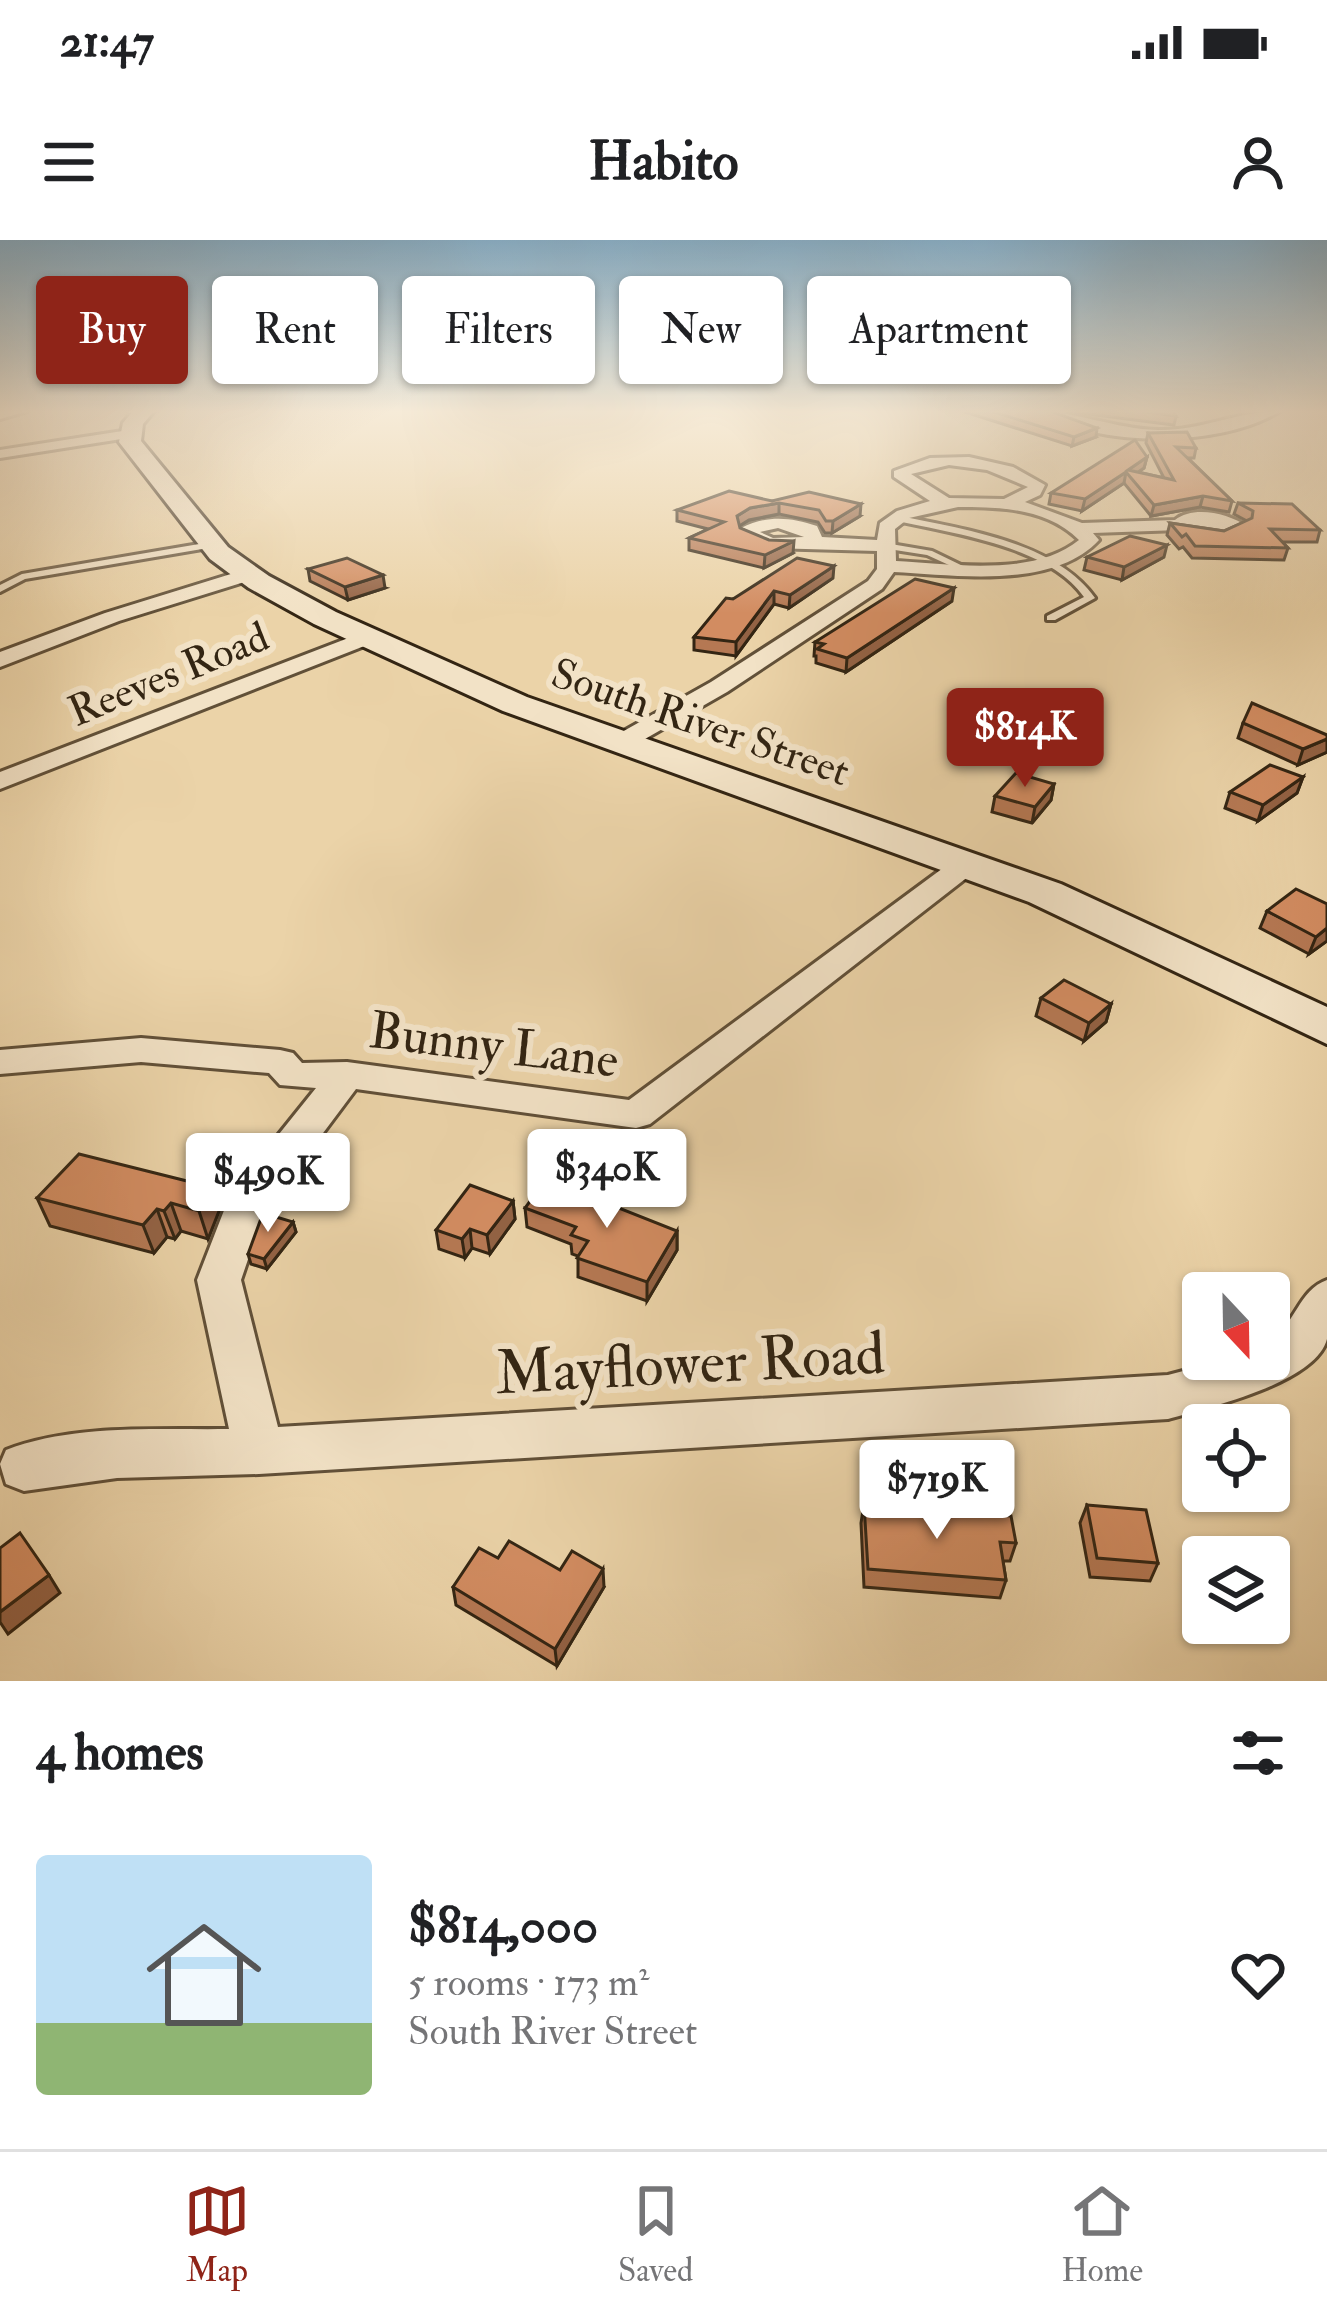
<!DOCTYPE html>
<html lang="en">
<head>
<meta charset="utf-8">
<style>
	:root { --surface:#fff; --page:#f6f6f6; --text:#202124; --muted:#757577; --line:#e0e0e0; --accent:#8f2418 }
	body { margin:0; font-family:"IM FELL Double Pica",serif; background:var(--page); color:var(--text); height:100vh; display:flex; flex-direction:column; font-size:45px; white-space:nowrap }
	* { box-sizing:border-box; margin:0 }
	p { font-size:39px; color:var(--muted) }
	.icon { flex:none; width:66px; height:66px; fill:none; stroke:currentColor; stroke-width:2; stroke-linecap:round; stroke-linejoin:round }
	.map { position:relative; height:1441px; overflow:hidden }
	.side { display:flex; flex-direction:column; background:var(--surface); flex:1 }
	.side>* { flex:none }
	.banner { position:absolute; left:36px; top:36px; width:1257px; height:108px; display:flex; gap:24px }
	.needle { width:78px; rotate:158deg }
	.tools { position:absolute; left:1182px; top:1032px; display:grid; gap:24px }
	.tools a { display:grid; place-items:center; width:108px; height:108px; border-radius:12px; background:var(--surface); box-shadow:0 3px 9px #0004; font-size:60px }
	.price { position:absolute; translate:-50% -102px; padding:0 27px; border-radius:12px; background:#fff; color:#222; font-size:39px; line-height:78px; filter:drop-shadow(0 3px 6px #0008) }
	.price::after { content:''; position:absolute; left:50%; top:72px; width:36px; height:27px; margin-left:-18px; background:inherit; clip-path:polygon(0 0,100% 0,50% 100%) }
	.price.selected { background:var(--accent); color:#fff }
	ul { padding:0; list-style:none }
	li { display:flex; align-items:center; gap:36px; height:300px; padding:0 36px }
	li+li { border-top:3px solid var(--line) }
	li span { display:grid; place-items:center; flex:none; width:336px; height:240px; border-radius:12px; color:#555 }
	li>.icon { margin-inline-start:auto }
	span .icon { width:144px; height:144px; fill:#fffc; stroke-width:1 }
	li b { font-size:51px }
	h2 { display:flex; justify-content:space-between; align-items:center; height:144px; padding:0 36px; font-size:51px }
	.pill { padding:0 42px; border-radius:12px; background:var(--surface); box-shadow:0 3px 9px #0004; font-size:42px; line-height:108px }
	.pill.selected { background:var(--accent); color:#fff }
	.status { display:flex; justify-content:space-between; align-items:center; height:84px; padding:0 60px; background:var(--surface); direction:ltr }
	.status svg { height:33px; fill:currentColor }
	header { display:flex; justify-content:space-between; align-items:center; height:156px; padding:0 36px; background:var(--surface); font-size:54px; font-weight:700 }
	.menu { display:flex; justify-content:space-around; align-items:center; height:168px; border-top:3px solid var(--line); background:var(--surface); font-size:33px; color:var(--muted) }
	.menu a { display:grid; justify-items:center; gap:6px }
	.menu .selected { color:var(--accent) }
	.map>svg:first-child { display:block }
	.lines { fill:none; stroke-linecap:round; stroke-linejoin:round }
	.lane-casing { stroke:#615038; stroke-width:6 }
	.street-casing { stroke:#615038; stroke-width:6 }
	.secondary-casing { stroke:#332513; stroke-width:6 }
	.lane { fill:#f2e2c6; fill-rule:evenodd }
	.street { fill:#f2e2c6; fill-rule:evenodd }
	.secondary { fill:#f2e2c6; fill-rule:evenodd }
	.wall { fill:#b57853; stroke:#332513; stroke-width:3 }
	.shaded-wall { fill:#936244; stroke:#332513; stroke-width:3 }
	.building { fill:#d28c61; stroke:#332513; stroke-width:3 }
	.labels { text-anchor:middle; stroke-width:12; stroke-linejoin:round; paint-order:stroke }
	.far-street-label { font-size:42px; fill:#332513; stroke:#f2e2c6 }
	.street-label { font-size:51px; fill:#332513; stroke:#f2e2c6 }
	.near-street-label { font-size:60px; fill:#332513; stroke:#f2e2c6 }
</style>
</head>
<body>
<div class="status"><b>21:47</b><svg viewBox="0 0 49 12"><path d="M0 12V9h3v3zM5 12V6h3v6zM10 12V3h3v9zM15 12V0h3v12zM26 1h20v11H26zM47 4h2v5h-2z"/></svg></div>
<header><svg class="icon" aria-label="menu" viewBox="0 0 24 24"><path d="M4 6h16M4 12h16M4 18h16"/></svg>Habito<svg class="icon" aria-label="person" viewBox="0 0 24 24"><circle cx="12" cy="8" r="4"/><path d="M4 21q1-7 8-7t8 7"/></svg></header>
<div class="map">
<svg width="1327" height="1441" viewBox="0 0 1327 1441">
	<rect width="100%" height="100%" fill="#ebd3a8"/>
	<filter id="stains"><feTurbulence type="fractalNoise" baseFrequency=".00167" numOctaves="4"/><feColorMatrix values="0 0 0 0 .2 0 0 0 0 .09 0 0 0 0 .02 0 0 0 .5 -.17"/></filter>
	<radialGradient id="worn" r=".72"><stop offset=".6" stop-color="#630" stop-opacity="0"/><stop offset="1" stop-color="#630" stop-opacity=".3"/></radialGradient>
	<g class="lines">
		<defs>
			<g id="lane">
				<path d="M896,275C960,289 1055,301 1095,358L1055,380H1047V376L1084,357C1049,306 951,293 893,280L892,278Z"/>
				<polygon points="211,302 216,305 214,307 25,339 0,352 0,345 22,334"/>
				<polygon points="885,303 932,311 967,328 962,331 927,315 882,308 882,304"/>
			</g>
			<g id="street">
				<polygon points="0,171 27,171 0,179"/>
				<path d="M1035,171C1076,171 1115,189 1158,190C1200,191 1239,171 1280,171C1219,209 1096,207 1035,171Z"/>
				<polygon points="129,190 134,197 0,218 0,210"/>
				<path d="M969,217L1013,227L1045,245L1040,255L1025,262L1082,283L1175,280C1193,265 1228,273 1247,286L1222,299L1180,290L1093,293L1099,300C1053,350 955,335 894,332L882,349L727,452L631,507H613L609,502L613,497L711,442L868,341L877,329V311L770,308L741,296V288C767,275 790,277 817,286L822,297L877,300L880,283L897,271L930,261L894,237V231L930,218ZM949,225L987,230L1028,247L1004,259L949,258L911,234ZM958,267C1000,267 1047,268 1079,300C1034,337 951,324 896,321L895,289L909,278ZM778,288L804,297L773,298L760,292Z"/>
				<polygon points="247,329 257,335 254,339 119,381 0,427 0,412 105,373"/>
				<polygon points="364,392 375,398 372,403 0,549 0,532"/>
				<path d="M968,614L978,617L983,623L978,629L650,884L636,888L356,849L264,972L241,1040L278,1187L1168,1135L1229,1119H1269V1099C1296,1086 1298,1050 1327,1040C1327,1058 1327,1081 1327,1099C1316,1143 1207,1168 1168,1179L259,1234L117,1238L24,1251L6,1244L0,1224L6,1210C73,1184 158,1190 229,1189L197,1040L230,955L316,848L280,845L269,833L141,822L0,834V810L141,798L280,810L293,813L302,823L347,822L629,860L958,617Z"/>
			</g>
			<polygon id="secondary" points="133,171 154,171 143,184 141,201 228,307 269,336 336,372 527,457 1061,644 1327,767 1327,804 1029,662 503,471 314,384 249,348 210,319 119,202 123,183"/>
		</defs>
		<use href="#lane" class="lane-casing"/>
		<use href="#street" class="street-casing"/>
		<use href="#secondary" class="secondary-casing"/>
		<use href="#lane" class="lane"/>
		<use href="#street" class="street"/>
		<use href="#secondary" class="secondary"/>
	</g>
	<g class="wall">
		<polygon points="962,171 1050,171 1096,197 1072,206"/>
		<polygon points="1065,171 1173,171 1176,176 1174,185"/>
		<polygon points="1148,193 1196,208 1194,218 1188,218 1232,261 1229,272 1200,267 1151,276 1124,243 1082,271 1049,264 1051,253 1147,217 1144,228 1138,232 1164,238 1146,203"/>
		<polygon points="772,261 860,276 832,293 825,293 818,282 779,274 749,280 739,286 740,288 793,313 764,328 689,310 689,298 708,289 677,281 677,270"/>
		<polygon points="1238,263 1320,290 1317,302 1282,302 1288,308 1284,320 1192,318 1183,307 1179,309 1167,295 1170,283 1224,291 1247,281 1234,274"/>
		<polygon points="1087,317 1164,317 1122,340 1084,330"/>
		<polygon points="308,329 385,348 348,360 310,341"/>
		<polygon points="833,338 789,368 774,364 736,416 694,410 694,397 733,359"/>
		<polygon points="952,361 846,432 816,423 816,416 814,416 815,402"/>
		<polygon points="1243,483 1327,512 1298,525 1238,498"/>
		<polygon points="1303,537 1297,553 1258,581 1225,568 1230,552"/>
		<polygon points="1054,544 1051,560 1032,583 992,572 995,556"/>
		<polygon points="1267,671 1327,701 1309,714 1260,688"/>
		<polygon points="1041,758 1111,764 1106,782 1084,801 1036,776"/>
		<polygon points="212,938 221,966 208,999 181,991 175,999 167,997 154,1013 50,986 37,958"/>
		<polygon points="513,961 515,979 490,1014 472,1008 465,1018 439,1009 436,990"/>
		<polygon points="525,968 677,991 677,1010 647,1061 578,1037 578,1016 572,1014 571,1004 527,987"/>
		<polygon points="293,982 296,992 267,1029 251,1024 248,1014"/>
		<polygon points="864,1264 1016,1303 1010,1321 1003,1321 1006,1340 1000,1358 864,1347 861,1283"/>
		<polygon points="1087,1265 1158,1323 1150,1341 1090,1337 1080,1283"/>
		<polygon points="498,1318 560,1330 604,1347 557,1426 456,1365 453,1347"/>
	</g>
	<g class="shaded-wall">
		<polygon points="1097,188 1096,197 1072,206 1074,197"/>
		<polygon points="1147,217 1144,228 1131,237 1128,230"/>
		<polygon points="1126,232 1124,243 1082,271 1085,259"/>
		<polygon points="1203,256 1200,267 1151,276 1154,265"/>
		<polygon points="779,263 779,274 749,280 736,288 737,276 750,268"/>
		<polygon points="861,264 860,276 832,293 833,281"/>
		<polygon points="794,301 793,313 764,328 765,315"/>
		<polygon points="1167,305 1164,317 1122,340 1124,327"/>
		<polygon points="834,326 833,338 789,368 790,355"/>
		<polygon points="383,335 385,348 348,360 345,347"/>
		<polygon points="954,348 952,361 846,432 847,418"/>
		<polygon points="774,351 774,364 736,416 736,402"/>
		<polygon points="1327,499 1327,512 1298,525 1303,509"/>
		<polygon points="1303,537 1297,553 1258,581 1263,565"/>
		<polygon points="1054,544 1051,560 1032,583 1035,567"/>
		<polygon points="1327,688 1327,701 1309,714 1316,697"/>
		<polygon points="1111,764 1106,782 1084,801 1089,783"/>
		<polygon points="212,938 221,966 208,999 199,971"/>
		<polygon points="513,961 515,979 490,1014 487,995"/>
		<polygon points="171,963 181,991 175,999 164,971"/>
		<polygon points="157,969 167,997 154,1013 143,985"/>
		<polygon points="293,982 296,992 267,1029 264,1019"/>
		<polygon points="470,989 472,1008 465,1018 462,999"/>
		<polygon points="677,991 677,1010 647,1061 647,1042"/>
		<polygon points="603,1329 604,1347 557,1426 555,1409"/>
		<polygon points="49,1335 60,1353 8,1394 0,1382 0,1372"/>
	</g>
	<g class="building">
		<polygon points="991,171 1050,171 1097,188 1074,197"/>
		<polygon points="1139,171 1173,171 1176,176"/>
		<polygon points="1187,192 1196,208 1176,207 1232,261 1203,256 1154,265 1126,232 1085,259 1051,253 1135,200 1147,217 1128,230 1174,240 1148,193"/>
		<polygon points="729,251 772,261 809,252 861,264 833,281 826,281 819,270 779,263 750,268 737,276 740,288 769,300 794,301 765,315 689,298 724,282 677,270"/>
		<polygon points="1238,263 1292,264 1320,290 1270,289 1288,308 1195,306 1186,294 1182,297 1170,283 1224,291 1252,278 1253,271"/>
		<polygon points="1130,296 1167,305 1124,327 1087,317"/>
		<polygon points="347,318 383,335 345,347 308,329"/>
		<polygon points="797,318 834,326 790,355 774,351 736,402 694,397 726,358 733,359"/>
		<polygon points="915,339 954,348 847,418 817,409 824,404 815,402"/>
		<polygon points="1252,463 1327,495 1327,499 1303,509 1243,483"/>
		<polygon points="1270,525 1303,537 1263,565 1230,552"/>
		<polygon points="1016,533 1054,544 1035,567 995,556"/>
		<polygon points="1296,649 1327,664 1327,688 1316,697 1267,671"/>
		<polygon points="1064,740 1111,764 1089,783 1041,758"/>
		<polygon points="79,914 187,941 193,934 212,938 199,971 171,963 164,971 157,969 143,985 37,958"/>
		<polygon points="470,945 513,961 487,995 470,989 462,999 436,990"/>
		<polygon points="542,945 558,950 561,945 677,991 647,1042 577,1018 588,1001 571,995 576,987 525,968"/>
		<polygon points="263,973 293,982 264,1019 248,1014"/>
		<polygon points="864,1264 1011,1276 1016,1303 1000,1302 1006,1340 868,1329"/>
		<polygon points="1087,1265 1146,1270 1158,1323 1097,1318"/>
		<polygon points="20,1293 49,1335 0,1372 0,1308"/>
		<polygon points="509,1301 560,1330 572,1311 603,1329 555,1409 453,1347 479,1308 498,1318"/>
	</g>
	<linearGradient id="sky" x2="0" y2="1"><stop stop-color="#89b5d2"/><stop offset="0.46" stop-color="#f6ebd8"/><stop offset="1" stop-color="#f6ebd8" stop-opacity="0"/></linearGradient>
	<rect width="1327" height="373" fill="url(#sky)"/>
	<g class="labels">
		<g class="far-street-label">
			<text transform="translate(168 433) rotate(-22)" y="15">Reeves Road</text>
			<text transform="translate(701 481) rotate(19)" y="15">South River Street</text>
		</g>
		<g class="street-label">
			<text transform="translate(494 804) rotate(7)" y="18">Bunny Lane</text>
		</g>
		<g class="near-street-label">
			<text transform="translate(690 1122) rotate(-3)" y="21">Mayflower Road</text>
		</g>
	</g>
	<rect width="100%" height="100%" filter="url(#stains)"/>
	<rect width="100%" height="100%" fill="url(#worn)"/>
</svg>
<div class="tools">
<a><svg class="needle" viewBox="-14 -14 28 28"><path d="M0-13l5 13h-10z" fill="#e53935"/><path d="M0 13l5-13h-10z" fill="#757577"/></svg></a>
<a><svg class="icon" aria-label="locate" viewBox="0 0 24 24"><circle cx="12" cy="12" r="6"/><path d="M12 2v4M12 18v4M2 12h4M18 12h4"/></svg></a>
<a><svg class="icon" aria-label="layers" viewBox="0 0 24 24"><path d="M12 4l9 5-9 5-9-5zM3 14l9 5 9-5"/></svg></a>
</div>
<b class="price selected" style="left:1025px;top:550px">$814K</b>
<b class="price" style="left:607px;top:991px">$340K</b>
<b class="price" style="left:268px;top:995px">$490K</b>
<b class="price" style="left:937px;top:1302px">$719K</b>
<div class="banner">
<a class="pill selected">Buy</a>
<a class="pill">Rent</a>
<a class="pill">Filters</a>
<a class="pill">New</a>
<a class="pill">Apartment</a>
</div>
</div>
<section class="side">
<h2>4 homes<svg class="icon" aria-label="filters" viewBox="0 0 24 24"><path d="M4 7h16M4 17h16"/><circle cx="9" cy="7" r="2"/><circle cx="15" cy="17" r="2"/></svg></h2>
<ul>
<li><span style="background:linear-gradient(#bfe0f5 70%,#8fb573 0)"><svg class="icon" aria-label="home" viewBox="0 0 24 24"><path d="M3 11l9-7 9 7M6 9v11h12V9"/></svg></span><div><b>$814,000</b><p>5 rooms · 173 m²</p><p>South River Street</p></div><svg class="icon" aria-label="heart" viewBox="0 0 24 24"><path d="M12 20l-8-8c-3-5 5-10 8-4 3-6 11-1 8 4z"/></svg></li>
</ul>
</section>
<nav class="menu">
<a class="selected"><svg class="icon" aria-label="map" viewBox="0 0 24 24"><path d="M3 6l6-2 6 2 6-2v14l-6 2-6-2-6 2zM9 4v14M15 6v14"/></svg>Map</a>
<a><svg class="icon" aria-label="saved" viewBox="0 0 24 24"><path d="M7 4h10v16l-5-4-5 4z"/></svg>Saved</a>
<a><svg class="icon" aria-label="home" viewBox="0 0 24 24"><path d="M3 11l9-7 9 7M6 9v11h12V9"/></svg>Home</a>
</nav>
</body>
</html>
